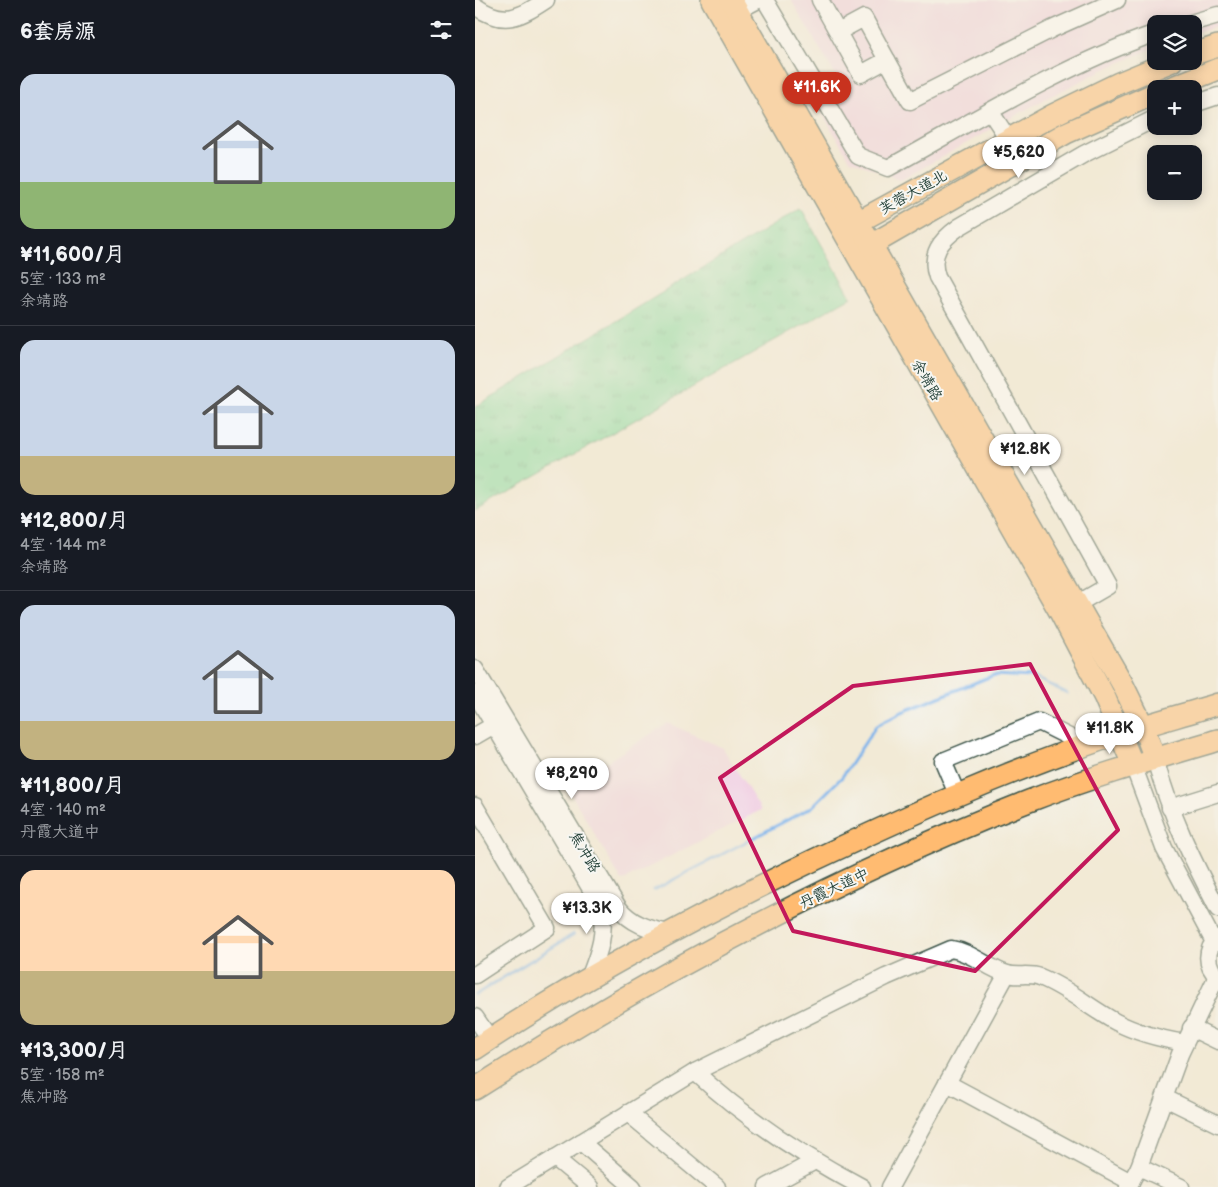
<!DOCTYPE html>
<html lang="zh">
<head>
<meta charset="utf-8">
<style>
	:root { --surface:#171b24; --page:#20242c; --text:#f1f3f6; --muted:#9ea1a6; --line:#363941; --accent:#c8321e }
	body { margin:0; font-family:"Balsamiq Sans","LXGW WenKai TC",sans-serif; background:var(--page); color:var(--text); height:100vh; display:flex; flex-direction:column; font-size:19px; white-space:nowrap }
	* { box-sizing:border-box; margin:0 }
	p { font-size:16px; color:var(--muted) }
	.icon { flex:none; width:28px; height:28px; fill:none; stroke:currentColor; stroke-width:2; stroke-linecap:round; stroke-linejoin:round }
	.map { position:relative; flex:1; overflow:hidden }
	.drawer { display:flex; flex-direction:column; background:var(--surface); width:475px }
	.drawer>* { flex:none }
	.controls { position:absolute; left:672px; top:15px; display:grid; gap:10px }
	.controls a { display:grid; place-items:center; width:55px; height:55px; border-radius:10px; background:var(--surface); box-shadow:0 2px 12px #0003; font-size:25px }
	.price { position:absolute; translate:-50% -42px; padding:0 11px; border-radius:18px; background:#fff; color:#222; font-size:16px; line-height:32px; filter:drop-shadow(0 1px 2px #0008) }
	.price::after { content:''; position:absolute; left:50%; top:30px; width:15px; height:11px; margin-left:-8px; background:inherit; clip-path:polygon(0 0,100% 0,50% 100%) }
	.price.current { background:var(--accent); color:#fff }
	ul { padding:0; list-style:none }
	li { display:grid; align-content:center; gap:10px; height:265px; padding:0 20px }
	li+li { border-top:1px solid var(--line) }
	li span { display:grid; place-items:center; height:155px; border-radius:15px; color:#555 }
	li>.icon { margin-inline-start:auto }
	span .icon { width:90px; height:90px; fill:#fffc; stroke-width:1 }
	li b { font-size:21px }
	h2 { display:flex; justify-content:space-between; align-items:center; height:60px; padding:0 20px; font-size:21px }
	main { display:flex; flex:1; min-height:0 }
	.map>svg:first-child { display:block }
	.built { fill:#f1d0e3 }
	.grass { fill:url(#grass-tufts); stroke:#528c6a }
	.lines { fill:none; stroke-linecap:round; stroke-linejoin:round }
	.stream { stroke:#7bb3eb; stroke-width:3 }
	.minor-casing { stroke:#3f574c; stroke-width:19 }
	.major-casing { stroke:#3f574c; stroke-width:24 }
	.minor { stroke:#fff; stroke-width:16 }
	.major { stroke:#ffbb71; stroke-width:21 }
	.marked { fill:none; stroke:#c2185b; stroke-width:4; stroke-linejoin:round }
	.labels { text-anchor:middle; stroke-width:4; stroke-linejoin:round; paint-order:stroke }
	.street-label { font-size:15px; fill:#1f3d34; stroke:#f6f6f2 }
</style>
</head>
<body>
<main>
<section class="drawer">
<h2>6套房源<svg class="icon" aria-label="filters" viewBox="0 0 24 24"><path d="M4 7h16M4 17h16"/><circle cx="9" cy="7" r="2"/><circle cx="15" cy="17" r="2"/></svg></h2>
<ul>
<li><span style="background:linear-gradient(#c9d6e8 70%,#8fb573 0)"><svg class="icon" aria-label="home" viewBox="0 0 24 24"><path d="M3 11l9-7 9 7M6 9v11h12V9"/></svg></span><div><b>¥11,600/月</b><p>5室 · 133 m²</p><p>余靖路</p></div></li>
<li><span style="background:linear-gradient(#c9d6e8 75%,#c2b280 0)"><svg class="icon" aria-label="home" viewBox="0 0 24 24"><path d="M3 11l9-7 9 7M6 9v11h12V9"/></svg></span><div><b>¥12,800/月</b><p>4室 · 144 m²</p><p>余靖路</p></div></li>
<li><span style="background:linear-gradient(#c9d6e8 75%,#c2b280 0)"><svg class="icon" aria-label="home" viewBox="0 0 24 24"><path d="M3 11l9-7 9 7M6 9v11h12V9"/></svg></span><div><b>¥11,800/月</b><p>4室 · 140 m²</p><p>丹霞大道中</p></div></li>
<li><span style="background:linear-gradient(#ffd9b3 65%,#c2b280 0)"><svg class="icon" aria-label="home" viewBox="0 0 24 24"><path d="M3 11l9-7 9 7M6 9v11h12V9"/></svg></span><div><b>¥13,300/月</b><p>5室 · 158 m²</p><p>焦冲路</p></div></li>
</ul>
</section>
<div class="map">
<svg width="743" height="1187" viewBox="0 0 743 1187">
	<defs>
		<pattern id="grass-tufts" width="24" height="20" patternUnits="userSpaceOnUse" patternTransform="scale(1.25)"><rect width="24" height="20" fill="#84dba0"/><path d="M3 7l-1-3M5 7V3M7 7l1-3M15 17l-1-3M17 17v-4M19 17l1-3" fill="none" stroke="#6bb383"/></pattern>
	</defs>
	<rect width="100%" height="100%" fill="#f6f6f2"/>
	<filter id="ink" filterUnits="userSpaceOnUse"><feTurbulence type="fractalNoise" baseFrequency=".02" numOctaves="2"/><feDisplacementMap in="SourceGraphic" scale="10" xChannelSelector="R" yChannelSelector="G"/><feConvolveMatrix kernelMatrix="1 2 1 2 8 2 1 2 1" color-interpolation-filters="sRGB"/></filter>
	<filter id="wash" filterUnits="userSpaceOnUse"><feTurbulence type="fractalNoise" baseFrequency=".0096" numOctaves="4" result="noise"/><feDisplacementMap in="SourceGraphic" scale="20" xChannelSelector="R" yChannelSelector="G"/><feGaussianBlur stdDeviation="1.12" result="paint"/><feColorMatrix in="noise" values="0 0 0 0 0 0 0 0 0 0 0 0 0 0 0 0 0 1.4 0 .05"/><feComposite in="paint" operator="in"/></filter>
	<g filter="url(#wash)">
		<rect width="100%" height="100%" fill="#f2ead6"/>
		<g class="built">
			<polygon points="316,0 743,0 743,27 719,33 719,24 681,24 681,47 628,70 570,99 426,180 375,160 344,108 371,93"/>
			<polygon points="193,723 248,748 286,810 147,881 92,787"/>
		</g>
		<polygon class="grass" points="326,208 376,297 0,511 0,407"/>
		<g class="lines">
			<g class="stream">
				<polyline points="179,890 337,807 367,777 401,726 427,712 519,675 558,677 592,693"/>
				<polyline points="0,995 99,934"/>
			</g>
		</g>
	</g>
	<g filter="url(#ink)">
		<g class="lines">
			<defs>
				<g id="minor">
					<path d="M290,0L383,156L413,168C500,120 587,66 681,33"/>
					<polyline points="345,0 386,74 412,60 389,18 363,32"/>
					<path d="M0,6C29,27 45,17 71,0"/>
					<polyline points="262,11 283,0"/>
					<polyline points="712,24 743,15"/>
					<polyline points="412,60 435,101 577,29 642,0"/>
					<polyline points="719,104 743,96"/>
					<polyline points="515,111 534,140"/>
					<path d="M602,604L633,586L462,277C454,254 466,240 484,227L609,154L681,118"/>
					<path d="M0,669L143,907C156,924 174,929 194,933"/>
					<path d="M0,693L124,903C133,930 124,953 114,978"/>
					<polyline points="0,736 19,725"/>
					<path d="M680,759C696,816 716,857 743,909"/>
					<polyline points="658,765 689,848 739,942"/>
					<polyline points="482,794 468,761 564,722 610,745"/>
					<polyline points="0,806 72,928 0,975"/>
					<polyline points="695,808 743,793"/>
					<path d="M743,938C730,949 730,966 743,977"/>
					<polyline points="0,1017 15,1039"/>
					<polyline points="716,1028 743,1041"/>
					<path d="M220,1072C270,1118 328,1156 387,1187"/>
					<polyline points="472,1083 656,1182"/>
					<polyline points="690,1098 743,1124"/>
					<polyline points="153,1113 242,1187"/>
					<polyline points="106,1142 158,1187"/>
					<polyline points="80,1158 115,1187"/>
					<polyline points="664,1167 706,1187"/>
					<path d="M33,1187L220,1072L411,977L476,949C497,952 512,968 532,974C543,977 554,973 565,977C593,988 615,1008 641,1022C662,1033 686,1039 710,1043"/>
					<polyline points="292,1187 340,1161"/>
					<polyline points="415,1187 532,974"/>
					<polyline points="653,1187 664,1167 705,1054 742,976"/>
				</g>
				<g id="major">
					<polyline points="237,0 585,612 630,698 658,765"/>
					<polyline points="256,0 647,683 668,726 680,759"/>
					<polyline points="719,54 743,46"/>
					<polyline points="693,89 743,69"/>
					<polyline points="372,228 578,115 644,83 697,61"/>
					<polyline points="396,245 591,133 681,93"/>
					<path d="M0,1049C108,977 222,916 339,860C430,817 521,776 617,743C658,728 701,717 743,704"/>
					<path d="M0,1089C173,978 363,876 554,801C616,777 679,759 743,740"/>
				</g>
			</defs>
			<use href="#minor" class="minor-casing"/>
			<use href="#major" class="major-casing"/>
			<use href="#minor" class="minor"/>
			<use href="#major" class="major"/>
		</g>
	</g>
	<path d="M0 0H743V1187H0ZM555,664L643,830L500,971L318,931L245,778L378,686Z" fill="#f2ead6" fill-opacity=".55" fill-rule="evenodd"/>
	<path class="marked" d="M555,664L643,830L500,971L318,931L245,778L378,686Z"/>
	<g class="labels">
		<g class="street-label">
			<text transform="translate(438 192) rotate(-29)" y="5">芙蓉大道北</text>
			<text transform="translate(452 380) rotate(60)" y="5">余靖路</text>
			<text transform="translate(110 852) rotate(59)" y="5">焦冲路</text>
			<text transform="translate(359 888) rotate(-25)" y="5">丹霞大道中</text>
		</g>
	</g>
</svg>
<div class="controls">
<a><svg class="icon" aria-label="layers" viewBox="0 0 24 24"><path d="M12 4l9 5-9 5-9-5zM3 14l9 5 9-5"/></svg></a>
<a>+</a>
<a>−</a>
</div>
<b class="price current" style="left:342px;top:114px">¥11.6K</b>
<b class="price" style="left:544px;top:179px">¥5,620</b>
<b class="price" style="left:550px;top:476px">¥12.8K</b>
<b class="price" style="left:635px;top:755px">¥11.8K</b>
<b class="price" style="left:97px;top:800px">¥8,290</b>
<b class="price" style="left:112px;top:935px">¥13.3K</b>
</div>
</main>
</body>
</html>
